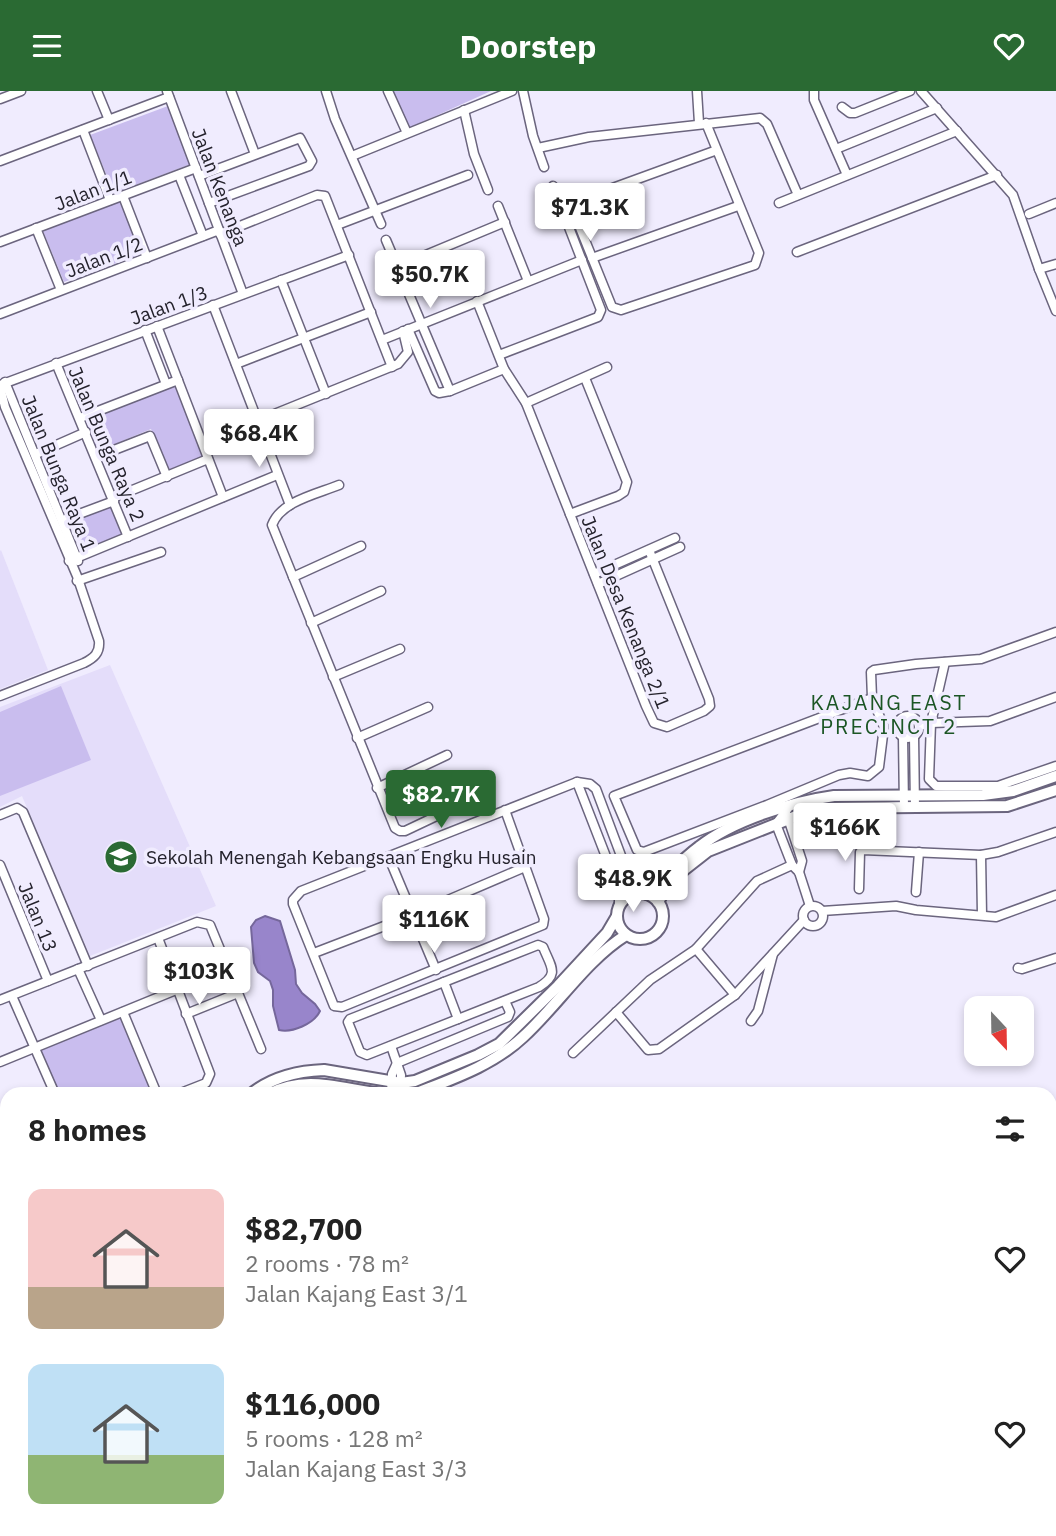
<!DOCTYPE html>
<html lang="en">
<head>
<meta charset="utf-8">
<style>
	:root { --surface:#fff; --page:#f2f2f2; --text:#222; --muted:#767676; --accent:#2a6a33 }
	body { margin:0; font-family:"IBM Plex Sans",sans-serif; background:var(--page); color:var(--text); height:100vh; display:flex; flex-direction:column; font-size:26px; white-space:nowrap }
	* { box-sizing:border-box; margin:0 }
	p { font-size:23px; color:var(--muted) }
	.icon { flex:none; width:38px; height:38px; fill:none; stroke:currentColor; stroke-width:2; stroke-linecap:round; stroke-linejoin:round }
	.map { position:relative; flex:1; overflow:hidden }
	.drawer { position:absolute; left:0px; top:996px; width:1057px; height:450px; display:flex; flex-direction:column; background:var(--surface); border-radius:21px 21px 0 0; box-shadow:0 4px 10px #0003 }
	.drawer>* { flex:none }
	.needle { width:46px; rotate:158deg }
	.buttons { position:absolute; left:964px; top:905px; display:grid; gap:14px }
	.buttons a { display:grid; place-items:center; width:70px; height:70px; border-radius:14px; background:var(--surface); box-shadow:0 4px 10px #0003; font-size:35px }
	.price { position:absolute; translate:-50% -60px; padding:0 16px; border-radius:7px; background:#fff; color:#222; font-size:23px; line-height:46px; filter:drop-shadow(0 2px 4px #0008) }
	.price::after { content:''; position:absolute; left:50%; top:42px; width:21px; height:16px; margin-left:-10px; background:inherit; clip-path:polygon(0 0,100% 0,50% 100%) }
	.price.current { background:var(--accent); color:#fff }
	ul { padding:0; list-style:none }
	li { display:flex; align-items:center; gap:21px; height:175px; padding:0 28px }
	li span { display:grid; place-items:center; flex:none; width:196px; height:140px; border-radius:14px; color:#555 }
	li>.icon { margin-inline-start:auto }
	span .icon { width:84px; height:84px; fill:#fffc; stroke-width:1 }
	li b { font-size:30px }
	h2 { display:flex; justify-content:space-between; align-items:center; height:84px; padding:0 28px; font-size:30px }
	header { display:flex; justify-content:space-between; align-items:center; height:91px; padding:0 28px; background:var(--accent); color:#fff; font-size:32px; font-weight:700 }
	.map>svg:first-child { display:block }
	.built { fill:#e4ddfa }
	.green { fill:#c9bdee }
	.water { fill:#9885cb; stroke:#75679b; stroke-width:2 }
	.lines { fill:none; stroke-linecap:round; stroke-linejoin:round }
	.stream { stroke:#75679b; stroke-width:2 }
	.street-casing { stroke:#6b657e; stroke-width:11 }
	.secondary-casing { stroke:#6b657e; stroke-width:14 }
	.primary-casing { stroke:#6b657e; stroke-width:16 }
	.street { stroke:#fff; stroke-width:8 }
	.secondary { stroke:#fff; stroke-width:10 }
	.primary { stroke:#fff; stroke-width:12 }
	.labels { text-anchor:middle; stroke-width:7; stroke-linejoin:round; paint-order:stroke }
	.street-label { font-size:19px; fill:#24222c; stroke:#f0ecfe }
	.poi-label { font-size:19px; fill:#24222c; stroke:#f0ecfe; text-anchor:start }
	.neighbourhood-label { font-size:21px; letter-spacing:2px; fill:#1c5625; stroke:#f0ecfe }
</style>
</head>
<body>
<header><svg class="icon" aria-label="menu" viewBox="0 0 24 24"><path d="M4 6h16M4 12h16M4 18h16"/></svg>Doorstep<svg class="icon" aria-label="heart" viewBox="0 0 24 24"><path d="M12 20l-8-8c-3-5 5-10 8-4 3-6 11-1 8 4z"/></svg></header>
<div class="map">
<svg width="1056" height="1445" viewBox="0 0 1056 1445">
	<rect width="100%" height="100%" fill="#f0ecfe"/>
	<g class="built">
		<polygon points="1,459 48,579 0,598 0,460"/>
		<polygon points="110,574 216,815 90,865 22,705 0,716 0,616"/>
		<polygon points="644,1438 654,1445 521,1445 520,1439"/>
	</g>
	<g class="green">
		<polygon points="391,0 491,0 409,37"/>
		<polygon points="168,15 191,73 114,102 90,44"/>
		<polygon points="120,110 141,163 64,191 43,140"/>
		<polygon points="176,293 204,366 169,380 151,338 98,360 85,330"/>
		<polygon points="112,414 123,443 82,459 69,431"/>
		<polygon points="61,595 91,669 0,705 0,621"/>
		<polygon points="120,925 152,1003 59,1003 41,959"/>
	</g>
	<path class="water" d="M265,825L280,830L295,879L296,893L302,902L315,913L320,920C314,933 292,942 279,939L273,915V899L270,890L258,881L254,872L251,836L256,829Z"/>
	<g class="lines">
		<polyline class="stream" points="0,1107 7,1113"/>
		<defs>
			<g id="street">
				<polyline points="97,0 109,29"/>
				<polyline points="167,0 243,203"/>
				<polyline points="231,0 255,63"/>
				<polyline points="326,0 335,28 381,133"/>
				<polyline points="388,0 407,42"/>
				<polyline points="523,0 533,45 544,76"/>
				<polyline points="697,0 699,32"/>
				<polyline points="814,0 814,9 847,84"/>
				<polyline points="921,0 1013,104 1039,178 1056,220"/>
				<polyline points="0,8 21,0"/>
				<polyline points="842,16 850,22 855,22 910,0"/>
				<polyline points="464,19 474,63 488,99"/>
				<polyline points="706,32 759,162 755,174 621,219 612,216 572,117 577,110 717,59"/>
				<polyline points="83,39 110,109"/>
				<polyline points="538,57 589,46 760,27 767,33 798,104"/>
				<polyline points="836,58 937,17"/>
				<polyline points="352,65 512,0"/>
				<polyline points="0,70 169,6"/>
				<polyline points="179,84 203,145"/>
				<polyline points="199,85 300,47 312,70 309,75 209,112"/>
				<polyline points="123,105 147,167"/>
				<polyline points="779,112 957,40"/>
				<polyline points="498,115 528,190"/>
				<polyline points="1029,123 1056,112"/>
				<polyline points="337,134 468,84"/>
				<polyline points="36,137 61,199"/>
				<polyline points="220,143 317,104 325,105 392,276"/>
				<polyline points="386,149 450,300"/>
				<polyline points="0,151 196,77"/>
				<polyline points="797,161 997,84"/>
				<polyline points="592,167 738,115"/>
				<polyline points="397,176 505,131"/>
				<polyline points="1039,178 1056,173"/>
				<polyline points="281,189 326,303"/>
				<polyline points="477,210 504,278 526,312 646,615 654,632 667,636 704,620 710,615 709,608 649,459"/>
				<polyline points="213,214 290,414"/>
				<polyline points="0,223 219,139"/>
				<polyline points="157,235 223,406"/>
				<polyline points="408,238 435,300 439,302 450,300 504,278"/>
				<polyline points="145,239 166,293"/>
				<polyline points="382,249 582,169"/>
				<polyline points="499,264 598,226 601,219 553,95"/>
				<polyline points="56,272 128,446"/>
				<polyline points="236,273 371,221"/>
				<polyline points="5,291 78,470"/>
				<polyline points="0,294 349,164"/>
				<path d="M0,296L5,316L77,485L99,550C100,562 94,567 84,572L0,605"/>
				<polyline points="526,312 607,276"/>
				<polyline points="80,327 178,289"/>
				<polyline points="257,330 398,273 408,261 403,240"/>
				<polyline points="36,363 86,341"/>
				<polyline points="96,366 150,345 167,386"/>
				<path d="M339,394C317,403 281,410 272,434L395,737L400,740H405L464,712"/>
				<polyline points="113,407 208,368"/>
				<polyline points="570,423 618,405 624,401 627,391 585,287"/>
				<polyline points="63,429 114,410"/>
				<polyline points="69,470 277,384"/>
				<polyline points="594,483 675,447"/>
				<polyline points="293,486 361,455"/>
				<polyline points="77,490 161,461"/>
				<polyline points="598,493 680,456"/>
				<polyline points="311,532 381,500"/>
				<polyline points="945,571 931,632 929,688 936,695 998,695 1056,675"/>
				<polyline points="333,586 400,558"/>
				<polyline points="872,607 614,705 637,759 644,761 767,714 839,684 850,682 868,685 879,676 884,636 872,607 871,581 874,579 916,573 981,568 1056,541"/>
				<circle cx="908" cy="636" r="11"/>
				<polyline points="919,635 931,632 990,630 1056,606"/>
				<polyline points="903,645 904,717"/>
				<polyline points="914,645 915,717"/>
				<polyline points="357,647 428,616"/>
				<polyline points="577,691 619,799 619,812"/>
				<polyline points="377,697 447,664"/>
				<polyline points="789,716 776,733 792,774 799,781 810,815"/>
				<polyline points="505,719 544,828 543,834 342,916 334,915 293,813 293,809 301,800 577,691 590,693 596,698 635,802"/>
				<polyline points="0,724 17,717 23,721 88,875"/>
				<polyline points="787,724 802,770 799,781"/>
				<polyline points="981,764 982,824"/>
				<polyline points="389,767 436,879"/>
				<polyline points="0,774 48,890"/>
				<polyline points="859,798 860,761 863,759 981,764 998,761 1056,741"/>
				<polyline points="916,801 919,761"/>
				<circle cx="813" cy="825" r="10"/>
				<polyline points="822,820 896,815 916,819 996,826 1056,804"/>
				<polyline points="158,847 210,983 206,992 178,1003"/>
				<path d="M538,854L543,856C551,876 560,883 539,896L367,964L360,961L348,931L350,928Z"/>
				<polyline points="696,858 735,904"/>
				<polyline points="314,862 413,824 525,776"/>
				<polyline points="1018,877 1022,878 1056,867"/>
				<polyline points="78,878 101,929"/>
				<polyline points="444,891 458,928"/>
				<polyline points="12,905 55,1003"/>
				<polyline points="0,909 197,831 210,834 261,958"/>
				<polyline points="123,921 157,1003"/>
				<polyline points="616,921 648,959 659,958 735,904 804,829"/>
				<polyline points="186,923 238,902"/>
				<polyline points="751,930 758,920 773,863"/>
				<polyline points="391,955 401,984 400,1003"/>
				<polyline points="573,962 650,889 696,858 757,790 792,774"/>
				<polyline points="0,971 176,899"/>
				<polyline points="391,1003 392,983 397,972 508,926 510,921 505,910"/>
				<polyline points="0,1023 7,1042"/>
				<polyline points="0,1068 7,1064"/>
				<polyline points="0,1175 7,1179"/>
				<polyline points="0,1241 7,1243"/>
				<polyline points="0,1317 7,1261"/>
				<polyline points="0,1375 7,1377"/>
				<polyline points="0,1434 7,1436"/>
				<polyline points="20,1438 48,1445"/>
			</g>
			<g id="secondary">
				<circle cx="640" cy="825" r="23"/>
				<path d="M647,803C665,788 680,770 699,756C733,729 792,711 834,705L983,704L1013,700L1056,685"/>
				<polyline points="658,811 668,794 685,778 708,760 804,722 826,717 1007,715 1056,699"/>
				<path d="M251,1003C272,986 297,980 324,979L401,992L415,990L478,964L499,953L558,895L607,842L617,825"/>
				<path d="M269,1003C308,982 346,1000 386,1003"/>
				<path d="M414,1003C452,988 492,975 523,946C558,914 586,869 626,844"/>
				<polyline points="507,1438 509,1445"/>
			</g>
			<g id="primary">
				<polyline points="0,1137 7,1142"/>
				<polyline points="0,1148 7,1152"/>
				<polyline points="667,1438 678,1445"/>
				<polyline points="687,1438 698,1445"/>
				<polyline points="702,1438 712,1445"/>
			</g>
		</defs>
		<use href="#street" class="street-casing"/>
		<use href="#secondary" class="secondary-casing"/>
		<use href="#primary" class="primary-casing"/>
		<use href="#street" class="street"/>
		<use href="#secondary" class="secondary"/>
		<use href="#primary" class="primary"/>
	</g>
	<defs>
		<symbol id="school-disc" viewBox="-11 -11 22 22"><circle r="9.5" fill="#2a6a33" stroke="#f0ecfe"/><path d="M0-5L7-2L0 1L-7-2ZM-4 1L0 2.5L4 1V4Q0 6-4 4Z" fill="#fff"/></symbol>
	</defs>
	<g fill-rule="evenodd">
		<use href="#school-disc" x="102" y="747" width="38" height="38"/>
	</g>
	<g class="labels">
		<g class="street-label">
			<text transform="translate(220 96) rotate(69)" y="7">Jalan Kenanga</text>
			<text transform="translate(93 99) rotate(-21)" y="7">Jalan 1/1</text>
			<text transform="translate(104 166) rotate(-21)" y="7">Jalan 1/2</text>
			<text transform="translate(169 214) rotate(-20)" y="7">Jalan 1/3</text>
			<text transform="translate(107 353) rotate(67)" y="7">Jalan Bunga Raya 2</text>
			<text transform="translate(59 382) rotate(68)" y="7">Jalan Bunga Raya 1</text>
			<text transform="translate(626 521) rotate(68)" y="7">Jalan Desa Kenanga 2/1</text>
			<text transform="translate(38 826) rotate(68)" y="7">Jalan 13</text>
		</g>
		<g class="poi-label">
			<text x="146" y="773">Sekolah Menengah Kebangsaan Engku Husain</text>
		</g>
		<g class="neighbourhood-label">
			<text x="889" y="619">KAJANG EAST<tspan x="889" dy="24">PRECINCT 2</tspan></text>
		</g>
	</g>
</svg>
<div class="buttons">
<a><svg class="needle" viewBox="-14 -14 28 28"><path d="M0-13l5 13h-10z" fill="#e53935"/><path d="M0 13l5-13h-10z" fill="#767676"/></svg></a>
</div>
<b class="price" style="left:590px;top:152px">$71.3K</b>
<b class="price" style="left:430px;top:219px">$50.7K</b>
<b class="price" style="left:259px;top:378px">$68.4K</b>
<b class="price current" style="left:441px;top:739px">$82.7K</b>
<b class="price" style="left:845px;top:772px">$166K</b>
<b class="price" style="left:633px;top:823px">$48.9K</b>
<b class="price" style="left:434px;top:864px">$116K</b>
<b class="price" style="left:199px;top:916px">$103K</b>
<section class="drawer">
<h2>8 homes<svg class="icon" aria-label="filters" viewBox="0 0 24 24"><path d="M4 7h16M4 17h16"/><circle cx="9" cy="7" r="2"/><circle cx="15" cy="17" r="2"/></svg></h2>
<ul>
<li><span style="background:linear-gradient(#f6c9c9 70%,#b9a48a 0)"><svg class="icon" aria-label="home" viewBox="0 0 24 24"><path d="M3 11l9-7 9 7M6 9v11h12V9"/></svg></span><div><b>$82,700</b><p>2 rooms · 78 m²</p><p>Jalan Kajang East 3/1</p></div><svg class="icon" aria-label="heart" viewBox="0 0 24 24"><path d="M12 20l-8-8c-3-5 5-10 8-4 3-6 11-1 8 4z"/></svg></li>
<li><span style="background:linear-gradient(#bfe0f5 65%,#8fb573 0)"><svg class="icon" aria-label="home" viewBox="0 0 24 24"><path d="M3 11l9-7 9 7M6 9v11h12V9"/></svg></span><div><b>$116,000</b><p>5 rooms · 128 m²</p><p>Jalan Kajang East 3/3</p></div><svg class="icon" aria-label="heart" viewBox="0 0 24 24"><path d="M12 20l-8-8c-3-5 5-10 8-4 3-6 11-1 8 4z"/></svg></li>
</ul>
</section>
</div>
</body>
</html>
